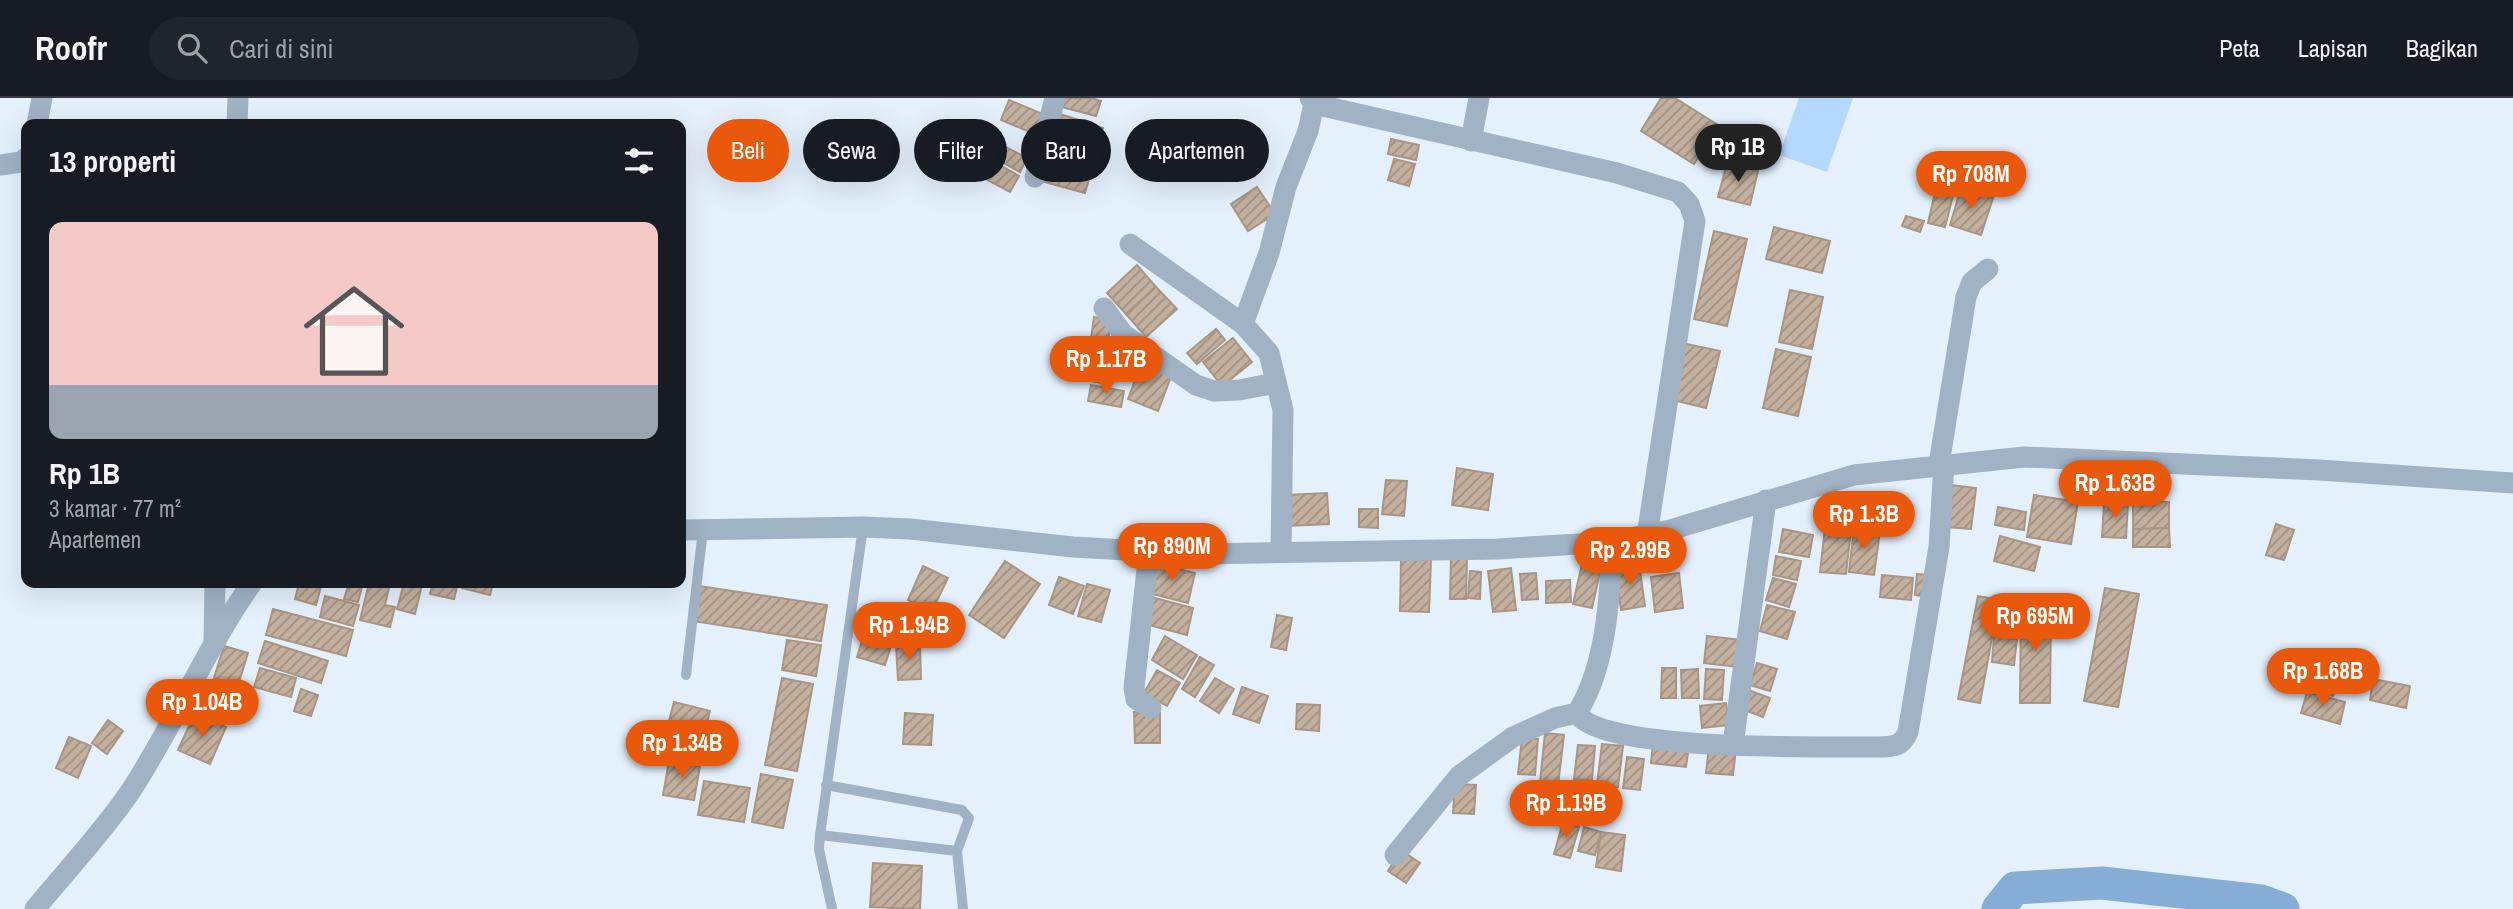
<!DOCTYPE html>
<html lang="id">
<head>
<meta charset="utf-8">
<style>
	:root { --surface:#171b24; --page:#20242c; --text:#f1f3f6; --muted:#9ea1a6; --line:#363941; --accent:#ea580c }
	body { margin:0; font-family:"Archivo Narrow",sans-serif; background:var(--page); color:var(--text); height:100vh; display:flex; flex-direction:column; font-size:26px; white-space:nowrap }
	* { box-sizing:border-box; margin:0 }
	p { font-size:23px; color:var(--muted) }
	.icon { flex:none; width:38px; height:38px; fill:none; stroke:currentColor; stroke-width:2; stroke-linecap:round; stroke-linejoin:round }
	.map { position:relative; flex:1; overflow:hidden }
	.drawer { position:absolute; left:21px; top:21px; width:665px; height:469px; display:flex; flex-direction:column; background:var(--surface); border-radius:14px; box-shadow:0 7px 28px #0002 }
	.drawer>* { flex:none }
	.top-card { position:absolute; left:707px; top:21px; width:665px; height:63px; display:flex; gap:14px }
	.price { position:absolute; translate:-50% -60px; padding:0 16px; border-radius:24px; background:var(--accent); color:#fff; font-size:23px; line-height:46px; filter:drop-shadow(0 2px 4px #0008) }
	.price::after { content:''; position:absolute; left:50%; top:42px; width:21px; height:16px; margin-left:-10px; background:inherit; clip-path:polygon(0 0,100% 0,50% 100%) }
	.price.on { background:#222; color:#fff }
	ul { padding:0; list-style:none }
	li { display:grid; align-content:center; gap:14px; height:371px; padding:0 28px }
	li span { display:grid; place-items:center; height:217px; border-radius:14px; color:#555 }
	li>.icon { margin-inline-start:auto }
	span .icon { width:126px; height:126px; fill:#fffc; stroke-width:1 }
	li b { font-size:30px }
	h2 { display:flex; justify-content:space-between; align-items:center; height:84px; padding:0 28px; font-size:30px }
	.pill { padding:0 24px; border-radius:32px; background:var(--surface); box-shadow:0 7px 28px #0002; font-size:24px; line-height:63px }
	.pill.on { background:var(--accent); color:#fff }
	header { display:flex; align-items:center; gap:42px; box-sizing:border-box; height:98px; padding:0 35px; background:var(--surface); border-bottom:2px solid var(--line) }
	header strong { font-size:33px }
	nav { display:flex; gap:38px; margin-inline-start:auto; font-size:24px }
	.search { width:490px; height:63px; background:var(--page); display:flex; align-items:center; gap:18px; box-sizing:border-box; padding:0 24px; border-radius:38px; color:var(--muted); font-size:26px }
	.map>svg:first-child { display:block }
	.garden { fill:#b4d8fe }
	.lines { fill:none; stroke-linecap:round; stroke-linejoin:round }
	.river { stroke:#85add6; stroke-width:33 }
	.building { fill:url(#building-hatch); stroke:#a89583; stroke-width:2 }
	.service { stroke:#a1b2c5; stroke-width:10 }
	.minor { stroke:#a1b2c5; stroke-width:21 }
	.tertiary { stroke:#a1b2c5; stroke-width:21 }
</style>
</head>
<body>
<header>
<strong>Roofr</strong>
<div class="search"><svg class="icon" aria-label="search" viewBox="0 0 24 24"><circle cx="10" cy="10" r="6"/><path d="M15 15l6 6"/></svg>Cari di sini</div>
<nav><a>Peta</a><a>Lapisan</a><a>Bagikan</a></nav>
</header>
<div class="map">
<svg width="2513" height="811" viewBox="0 0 2513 811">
	<defs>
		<pattern id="building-hatch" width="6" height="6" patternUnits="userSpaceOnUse" patternTransform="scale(1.75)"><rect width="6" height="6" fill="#c4b09e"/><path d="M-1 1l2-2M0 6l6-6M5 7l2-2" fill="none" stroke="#a09082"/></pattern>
	</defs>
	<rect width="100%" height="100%" fill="#e4f0fc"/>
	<polygon class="garden" points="1799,0 1853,0 1827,74 1779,57"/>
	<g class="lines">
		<polyline class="river" points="1998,811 2015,790 2102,785 2261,803 2283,811"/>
	</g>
	<g class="building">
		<polygon points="1065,0 1091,0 1101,3 1096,18 1062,9"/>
		<polygon points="1661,0 1675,0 1718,27 1694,66 1641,33"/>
		<polygon points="1009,2 1045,17 1037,37 1001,22"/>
		<polygon points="1060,16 1103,30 1097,50 1053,36"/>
		<polygon points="1391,41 1419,47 1416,62 1388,56"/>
		<polygon points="998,45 1027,60 1020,74 991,58"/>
		<polygon points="1048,59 1092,71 1085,95 1041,83"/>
		<polygon points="1394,61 1415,66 1409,88 1388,82"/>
		<polygon points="991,62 1019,78 1010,94 982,79"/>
		<polygon points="1727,65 1758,73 1750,107 1718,99"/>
		<polygon points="1937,86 1955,90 1945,129 1928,125"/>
		<polygon points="1257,89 1275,116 1248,133 1231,106"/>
		<polygon points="1961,90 1993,100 1981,137 1950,127"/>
		<polygon points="1906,118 1924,123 1920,134 1902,128"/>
		<polygon points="1774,129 1830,143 1822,175 1766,161"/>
		<polygon points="1714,133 1747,141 1727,228 1694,221"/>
		<polygon points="1137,167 1156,189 1126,216 1107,195"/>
		<polygon points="1156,189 1177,211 1146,239 1126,216"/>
		<polygon points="1790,192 1823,199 1812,251 1779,244"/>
		<polygon points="1094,219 1111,222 1108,244 1091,241"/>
		<polygon points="1216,231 1225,242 1197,266 1187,255"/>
		<polygon points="1233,240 1252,264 1222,288 1203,264"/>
		<polygon points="1682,245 1720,253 1706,310 1669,301"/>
		<polygon points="1095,247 1116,250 1111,286 1090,283"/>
		<polygon points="1776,251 1811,259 1798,318 1763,310"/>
		<polygon points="1142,264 1172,276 1158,313 1128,301"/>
		<polygon points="1091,287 1124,293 1121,309 1088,303"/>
		<polygon points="1457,370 1493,376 1488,412 1452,407"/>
		<polygon points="1386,382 1407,383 1404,418 1382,416"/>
		<polygon points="1951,387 1976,390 1971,431 1946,429"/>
		<polygon points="1327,395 1329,426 1287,428 1286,397"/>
		<polygon points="2034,397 2078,404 2071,446 2027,439"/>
		<polygon points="1854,404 1855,423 1828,425 1827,406"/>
		<polygon points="2133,404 2169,404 2169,430 2133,431"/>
		<polygon points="2104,405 2128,406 2126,440 2102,439"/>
		<polygon points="1998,409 2026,414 2024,432 1995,427"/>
		<polygon points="1359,411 1378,411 1378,430 1359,429"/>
		<polygon points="2276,426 2294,432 2284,462 2266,457"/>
		<polygon points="1825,430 1851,432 1846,476 1820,474"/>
		<polygon points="1854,430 1880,433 1874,477 1849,474"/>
		<polygon points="2169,430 2170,449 2133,449 2133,431"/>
		<polygon points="1783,431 1813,437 1809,459 1779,454"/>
		<polygon points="2000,438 2040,449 2034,473 1994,463"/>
		<polygon points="1776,458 1801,463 1797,482 1773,477"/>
		<polygon points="1401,461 1431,462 1429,514 1400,513"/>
		<polygon points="1451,461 1467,461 1466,501 1450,501"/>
		<polygon points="1005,463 1040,486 1004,540 969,517"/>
		<polygon points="1156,466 1195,475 1188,505 1149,495"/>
		<polygon points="1582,466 1601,470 1592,510 1573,506"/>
		<polygon points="1639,466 1645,508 1621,512 1615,470"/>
		<polygon points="923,468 948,480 932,513 908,502"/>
		<polygon points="1511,470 1516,512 1493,514 1488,473"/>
		<polygon points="1470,473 1481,474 1480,501 1468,500"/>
		<polygon points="1536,475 1538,501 1522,502 1520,476"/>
		<polygon points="1679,475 1683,510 1655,514 1651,479"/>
		<polygon points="1917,476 1930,477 1928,499 1915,497"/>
		<polygon points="1882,477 1913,480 1911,502 1880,499"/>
		<polygon points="1059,479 1084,488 1073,516 1049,507"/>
		<polygon points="1773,480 1796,486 1789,509 1766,502"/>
		<polygon points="1570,482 1571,504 1546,505 1546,483"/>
		<polygon points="299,485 322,485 316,507 295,501"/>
		<polygon points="349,485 363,485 358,504 344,501"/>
		<polygon points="369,485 390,485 385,507 395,509 390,529 360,522"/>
		<polygon points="404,485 422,487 415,516 397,511"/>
		<polygon points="433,485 458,485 454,501 430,496"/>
		<polygon points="463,485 493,485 490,497 462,490"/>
		<polygon points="1087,486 1110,492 1101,524 1078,518"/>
		<polygon points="699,488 827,507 821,543 693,523"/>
		<polygon points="2105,490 2139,496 2118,609 2084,603"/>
		<polygon points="325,498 359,507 353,528 320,519"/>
		<polygon points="1978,498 1999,502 1980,605 1958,601"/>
		<polygon points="1151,499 1193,510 1187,537 1145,526"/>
		<polygon points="2021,505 2051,506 2050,605 2020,605"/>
		<polygon points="1767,507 1795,514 1787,541 1760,533"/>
		<polygon points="273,511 353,532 346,558 266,537"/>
		<polygon points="1277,517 1292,520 1286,552 1271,549"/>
		<polygon points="868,523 896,532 885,567 857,559"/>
		<polygon points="1165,538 1197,557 1183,581 1152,562"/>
		<polygon points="1707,538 1741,542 1738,569 1704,565"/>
		<polygon points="1994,539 2017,541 2014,567 1992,564"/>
		<polygon points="787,542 821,547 816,578 782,572"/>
		<polygon points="265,543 328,563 321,585 258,565"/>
		<polygon points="920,547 921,581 898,582 896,548"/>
		<polygon points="224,548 248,555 238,587 214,580"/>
		<polygon points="1200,559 1214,567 1195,599 1182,591"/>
		<polygon points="1757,565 1777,571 1770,593 1750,587"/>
		<polygon points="2312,567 2339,574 2333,598 2306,591"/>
		<polygon points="260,570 296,580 291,599 254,589"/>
		<polygon points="1662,570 1676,570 1676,600 1661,600"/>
		<polygon points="1698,571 1699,600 1682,600 1681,572"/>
		<polygon points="1706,571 1724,572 1722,602 1704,601"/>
		<polygon points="1157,572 1180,585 1167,608 1144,595"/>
		<polygon points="782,580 813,586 797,673 765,667"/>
		<polygon points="1215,580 1234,591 1219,615 1200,603"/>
		<polygon points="2373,581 2410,588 2406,610 2370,602"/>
		<polygon points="1242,589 1268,598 1259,625 1233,616"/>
		<polygon points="301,591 318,597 311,618 294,613"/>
		<polygon points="1751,593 1770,600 1763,619 1744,612"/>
		<polygon points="2307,594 2345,604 2340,626 2301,615"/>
		<polygon points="674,604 710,613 698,660 662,650"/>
		<polygon points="1726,605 1729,627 1702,630 1700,608"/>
		<polygon points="1297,606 1320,607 1319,633 1296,631"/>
		<polygon points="1160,613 1160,645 1135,645 1134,614"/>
		<polygon points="195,615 226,629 210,666 178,652"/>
		<polygon points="905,615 933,617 931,647 903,646"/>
		<polygon points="108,622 123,633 107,656 92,645"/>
		<polygon points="1545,635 1564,637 1557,696 1539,694"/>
		<polygon points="69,639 91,648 78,680 56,670"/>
		<polygon points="1522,640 1538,641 1535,677 1518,676"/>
		<polygon points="1653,644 1689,648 1686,669 1651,665"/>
		<polygon points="1602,646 1623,648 1618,689 1597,686"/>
		<polygon points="1578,647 1595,648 1592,682 1574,681"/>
		<polygon points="1709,648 1736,651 1733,677 1706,675"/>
		<polygon points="1627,659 1644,661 1640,692 1623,690"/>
		<polygon points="669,663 700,668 694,702 663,697"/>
		<polygon points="761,676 793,682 783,730 752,724"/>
		<polygon points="704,683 750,690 744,724 698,717"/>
		<polygon points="1455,686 1476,687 1474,716 1453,715"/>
		<polygon points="1563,724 1579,729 1570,760 1554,756"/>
		<polygon points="1584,729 1601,734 1595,757 1578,753"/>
		<polygon points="1601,734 1625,737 1621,773 1596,769"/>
		<polygon points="1401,752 1420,765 1406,785 1388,773"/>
		<polygon points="873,765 922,768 920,811 870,809"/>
	</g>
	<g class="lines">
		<g class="service">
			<polyline points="686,577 703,432"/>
			<polyline points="826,687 962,712 969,720 957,753"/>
			<polyline points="820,737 957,753 963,811"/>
			<polyline points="832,811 819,751 820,737 863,429"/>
		</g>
		<g class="minor">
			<polyline points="1310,0 1314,6 1617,75 1678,94 1689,106 1695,123 1647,438"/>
			<polyline points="37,26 42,0"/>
			<polyline points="237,26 238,0"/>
			<polyline points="1471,43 1479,0"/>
			<polyline points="0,67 21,64 26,60"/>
			<polyline points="1035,79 1055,0"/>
			<polyline points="1130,146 1243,226 1269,255 1283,312 1281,454"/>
			<polyline points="1104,210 1123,236 1196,287 1214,293 1239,292 1276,285"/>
			<polyline points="1243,226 1269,155 1286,89 1308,33 1314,6"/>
			<polyline points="1939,366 1966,199 1972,184 1988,171"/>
			<polyline points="1149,453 1134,590 1136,601 1151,610"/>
			<polyline points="214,544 215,485"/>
			<path d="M1577,615C1600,655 1829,648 1879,649C1894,649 1902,648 1908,634L1939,449L1944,366"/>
			<polyline points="1733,647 1766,402"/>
			<path d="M1395,757L1459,678L1513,639L1555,620L1577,615C1606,569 1611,498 1611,444"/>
		</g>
		<g class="tertiary">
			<polyline points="681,432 863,429 910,431 1073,449 1198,456 1498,451 1611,444 1670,432 1854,377 2024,359 2319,372 2513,385"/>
			<path d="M35,811C66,773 102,735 130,694C175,626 205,551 252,485"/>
		</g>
	</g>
</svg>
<b class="price on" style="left:1738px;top:86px">Rp 1B</b>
<b class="price" style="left:1971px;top:113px">Rp 708M</b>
<b class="price" style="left:1106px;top:298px">Rp 1.17B</b>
<b class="price" style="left:2115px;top:422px">Rp 1.63B</b>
<b class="price" style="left:1864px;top:453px">Rp 1.3B</b>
<b class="price" style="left:1172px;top:485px">Rp 890M</b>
<b class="price" style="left:1630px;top:489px">Rp 2.99B</b>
<b class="price" style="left:2035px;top:555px">Rp 695M</b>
<b class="price" style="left:909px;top:564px">Rp 1.94B</b>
<b class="price" style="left:2323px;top:610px">Rp 1.68B</b>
<b class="price" style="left:202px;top:641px">Rp 1.04B</b>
<b class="price" style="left:682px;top:682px">Rp 1.34B</b>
<b class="price" style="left:1566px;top:742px">Rp 1.19B</b>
<div class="top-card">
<a class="pill on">Beli</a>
<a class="pill">Sewa</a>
<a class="pill">Filter</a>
<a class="pill">Baru</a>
<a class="pill">Apartemen</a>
</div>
<section class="drawer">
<h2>13 properti<svg class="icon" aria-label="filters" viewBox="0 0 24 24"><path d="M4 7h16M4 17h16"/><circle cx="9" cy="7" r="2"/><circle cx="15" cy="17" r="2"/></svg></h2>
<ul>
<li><span style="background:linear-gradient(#f6c9c9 75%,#9aa5b1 0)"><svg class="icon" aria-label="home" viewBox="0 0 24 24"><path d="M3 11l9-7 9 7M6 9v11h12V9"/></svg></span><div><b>Rp 1B</b><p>3 kamar · 77 m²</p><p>Apartemen</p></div></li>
</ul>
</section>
</div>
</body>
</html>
